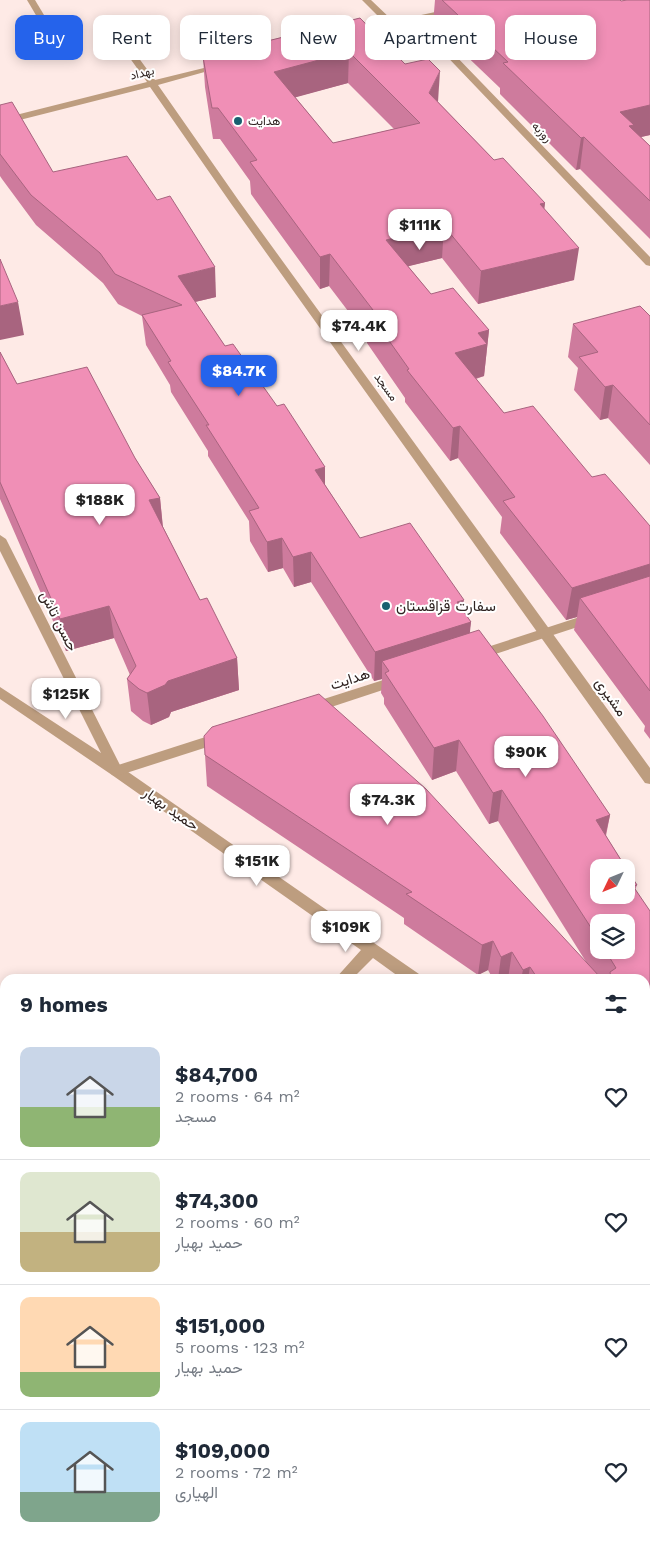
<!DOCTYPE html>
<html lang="en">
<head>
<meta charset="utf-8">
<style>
	:root { --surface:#fff; --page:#f2f2f3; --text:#1f2937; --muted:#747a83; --line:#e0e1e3; --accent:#2563eb }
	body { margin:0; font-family:"Work Sans",Vazirmatn,sans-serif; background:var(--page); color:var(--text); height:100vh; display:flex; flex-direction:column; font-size:19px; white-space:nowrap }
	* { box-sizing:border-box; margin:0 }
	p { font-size:16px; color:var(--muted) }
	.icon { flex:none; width:28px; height:28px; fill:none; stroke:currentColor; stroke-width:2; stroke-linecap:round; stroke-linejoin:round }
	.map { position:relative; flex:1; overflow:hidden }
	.drawer { position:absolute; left:0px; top:974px; width:650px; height:571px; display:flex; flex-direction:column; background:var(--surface); border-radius:15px 15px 0 0; box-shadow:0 2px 12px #0003 }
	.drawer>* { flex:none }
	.guide { position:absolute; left:15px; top:15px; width:620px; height:45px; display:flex; gap:10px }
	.needle { width:32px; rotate:227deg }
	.buttons { position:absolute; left:590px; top:859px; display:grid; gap:10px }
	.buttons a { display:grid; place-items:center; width:45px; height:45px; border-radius:10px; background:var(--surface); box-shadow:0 2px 12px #0003; font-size:25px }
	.price { position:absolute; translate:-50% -42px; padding:0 11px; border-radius:10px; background:#fff; color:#222; font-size:16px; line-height:32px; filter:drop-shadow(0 1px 2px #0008) }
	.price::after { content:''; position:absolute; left:50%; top:30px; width:15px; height:11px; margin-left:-8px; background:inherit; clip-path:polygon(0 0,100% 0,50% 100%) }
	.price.selected { background:var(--accent); color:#fff }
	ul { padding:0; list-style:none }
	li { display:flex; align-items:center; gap:15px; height:125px; padding:0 20px }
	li+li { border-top:1px solid var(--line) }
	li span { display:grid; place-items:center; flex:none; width:140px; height:100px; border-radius:10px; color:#555 }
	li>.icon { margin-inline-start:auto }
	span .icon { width:60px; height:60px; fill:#fffc; stroke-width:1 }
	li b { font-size:21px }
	h2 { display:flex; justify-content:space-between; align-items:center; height:60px; padding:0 20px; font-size:21px }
	.chip { padding:0 18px; border-radius:10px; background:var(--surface); box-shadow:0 2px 12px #0003; font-size:18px; line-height:45px }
	.chip.selected { background:var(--accent); color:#fff }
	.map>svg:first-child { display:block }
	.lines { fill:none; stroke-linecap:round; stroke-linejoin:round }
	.minor { fill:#bd9d7f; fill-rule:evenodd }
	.tertiary { fill:#bd9d7f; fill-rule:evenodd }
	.wall { fill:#ce7b9d; fill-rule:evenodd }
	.shaded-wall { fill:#a8647f }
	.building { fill:#f08fb6; stroke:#a8647f; fill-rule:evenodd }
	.poi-dot { fill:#196070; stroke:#fff; stroke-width:2 }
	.labels { text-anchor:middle; stroke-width:4; stroke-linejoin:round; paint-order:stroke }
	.far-street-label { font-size:12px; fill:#302422; stroke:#fff }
	.far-poi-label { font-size:12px; fill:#302422; stroke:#fff; text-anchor:start }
	.poi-label { font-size:15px; fill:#302422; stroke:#fff; text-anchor:start }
	.street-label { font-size:15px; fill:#302422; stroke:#fff }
</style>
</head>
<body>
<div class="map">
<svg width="650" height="1544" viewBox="0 0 650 1544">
	<rect width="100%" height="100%" fill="#feeae6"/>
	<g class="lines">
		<g class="minor">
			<polygon points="27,0 35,0 47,20 46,22 40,22"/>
			<polygon points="362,0 371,0 393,21 454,8 454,12 421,20 650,257 650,266 646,265 414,22 349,36 349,32 385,23"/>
			<polygon points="187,29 190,30 220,64 226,66 158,85 239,201 650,768 650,784 645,783 232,205 150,87 0,125 0,119 147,82 114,36 115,34 121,34 155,80 212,66 183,32"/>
			<polygon points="0,535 6,539 121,767 377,945 419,974 421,979 402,979 373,958 352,979 335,979 361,950 112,775 0,699 0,687 101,753 0,551"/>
			<polygon points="645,1132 650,1134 650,1152 645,1150"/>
			<polygon points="5,1311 5,1332 0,1334 0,1313"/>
			<polygon points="0,1338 5,1340 5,1360 0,1358"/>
			<polygon points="200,1540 222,1540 224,1544 202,1544"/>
		</g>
		<g class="tertiary">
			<polygon points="592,613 596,615 598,618 596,621 477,660 472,658 471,655 472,652"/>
			<polygon points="399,675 404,677 406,680 404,683 310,714 305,713 303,709 305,705"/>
			<polygon points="221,732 226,733 228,737 226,741 117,776 112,775 110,771 112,767"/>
		</g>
	</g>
	<g class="wall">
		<polygon points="435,0 620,0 621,1 650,0 650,135 641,137 650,146 650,239 580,169 576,170 500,94 500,88 433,24"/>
		<path d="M360,18L438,102L494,160L545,203L544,209L574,280L478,304L442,258L408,266L431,294L489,330L484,376L476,379L504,413L592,477L650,526V739L644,731L645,726L574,630L577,617L566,620L500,533L502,517L458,458L450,461L405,402V398L367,343V336L329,286L320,289L251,194L250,181L220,139H213L205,87L203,57ZM348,83L394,129L333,143L295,97Z"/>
		<path d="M0,105L53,172L216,297L195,302L225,346L325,485L360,538L463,611L471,622L469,633L610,815L606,836L637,885L635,890L650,911V1074H648L645,1073V979H493L488,970L478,975L404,924V918L207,786L205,755L588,965L498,821L489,824L456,771L432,780L384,704V698L381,693L382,679L374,681L311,582L294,587L283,568L268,572L250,541L249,521L208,456V451L171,392L170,385L146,345L142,316L118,304L103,283L36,225L2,179L0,176ZM599,922L626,950H599Z"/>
		<polygon points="650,316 650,465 608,418 600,420 574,390 578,368 568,357 573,324"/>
		<polygon points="0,352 17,384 135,458 160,498 163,527 200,600 237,658 239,690 171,712 169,717 151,725 143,721 131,711 127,679 130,675 114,638 66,651 0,499"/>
		<polygon points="0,1405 5,1406 5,1527 0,1525"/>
		<polygon points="36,1540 186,1540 190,1544 45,1544"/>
	</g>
	<g class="shaded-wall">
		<polygon points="349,52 348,83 275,103 274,72"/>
		<polygon points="440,71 438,102 429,93"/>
		<polygon points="650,105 650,135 632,139 620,112"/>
		<polygon points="584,137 580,169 576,170 581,138"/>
		<polygon points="545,203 541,235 540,204"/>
		<polygon points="444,226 442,258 385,272 386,240"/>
		<polygon points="579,248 574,280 478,304 481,271"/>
		<polygon points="330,254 329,286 320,289 320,257"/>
		<polygon points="215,267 216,297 182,305 178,276"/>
		<polygon points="18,302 24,335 0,340 0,306"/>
		<polygon points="489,330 484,376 452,385 455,353 478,333"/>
		<polygon points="613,385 608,418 600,420 605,387"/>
		<polygon points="460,426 458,458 450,461 453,428"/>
		<polygon points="325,467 325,497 315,470"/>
		<polygon points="160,498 163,530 149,500"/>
		<polygon points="282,538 283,568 268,572 267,542"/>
		<polygon points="311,552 311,582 294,587 293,557"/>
		<polygon points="650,564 650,594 580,598 577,617 566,620 572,588"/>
		<polygon points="464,600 462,624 471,622 468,651 389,671 382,661 382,679 374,681 375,652 457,602"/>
		<polygon points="109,606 114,638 66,651 60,619"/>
		<polygon points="237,658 239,690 171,712 169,717 151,725 147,693 168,681"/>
		<polygon points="459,740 456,771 432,780 434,748"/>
		<polygon points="502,790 498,821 489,824 493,793"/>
		<polygon points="610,815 603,846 596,820"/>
		<polygon points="493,941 488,970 478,975 482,945"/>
		<polygon points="512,952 508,979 498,979 501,957"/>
		<polygon points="530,967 528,979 521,979 523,970"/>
	</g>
	<g class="building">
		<polygon points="442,0 620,0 621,1 627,0 650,0 650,105 620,112 634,125 629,126 650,146 650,201 584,137 581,138 503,63 508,62"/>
		<path d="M360,18L405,64L428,59L440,71L429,93L494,160L503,158L545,203L540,204L579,248L481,271L444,226L386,240L431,294L453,288L489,330L478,333L487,344L455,353L504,413L533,406L592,477L605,474L621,492L650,526V564L572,588L503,501L515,497L460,426L453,428L407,370L409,369L368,311L373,310L330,254L320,257L250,162L257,160L218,108H212L203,57ZM349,52L420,123L333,143L274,72Z"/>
		<polygon points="12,102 53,172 127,156 157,200 170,196 215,267 178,276 225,346 233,344 277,406 284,404 325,467 315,470 360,538 410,523 464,600 457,602 471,622 375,652 311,552 293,557 282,538 267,542 249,511 259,508 206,425 209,425 168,362 171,361 142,315 182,305 115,274 100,253 31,195 0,154 0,105"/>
		<polygon points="0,259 18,302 0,306"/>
		<polygon points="640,306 650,316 650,425 613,385 605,387 579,357 598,352 573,324"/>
		<polygon points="0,352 17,384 87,367 135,458 160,498 149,500 200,600 207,598 237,658 168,681 165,685 147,693 139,689 127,679 136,666 109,606 60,619 0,482"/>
		<polygon points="650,576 650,691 580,598"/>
		<polygon points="479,630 543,716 610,815 596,820 626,868 599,868 599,895 626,895 626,868 637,885 633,886 650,911 650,1043 645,1040 645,979 611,979 610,972 616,968 605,950 626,950 626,922 599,922 599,940 502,790 493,793 459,740 434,748 385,673 389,671 382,661"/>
		<polygon points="319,694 426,789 600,977 596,979 538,979 530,967 523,970 512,952 501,957 493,941 482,945 406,894 412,892 205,755 204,736 212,727"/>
		<polygon points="0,1405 5,1406 5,1518 0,1516"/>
		<polygon points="56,1540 186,1540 190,1544 65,1544"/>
	</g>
	<g class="poi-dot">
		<circle cx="238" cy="121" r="5"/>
		<circle cx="386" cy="606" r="5"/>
	</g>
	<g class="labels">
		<g class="far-street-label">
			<text transform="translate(142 73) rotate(-14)" y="4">بهداد</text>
			<text transform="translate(542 132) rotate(46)" y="4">روزبه</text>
			<text transform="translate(386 387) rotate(54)" y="4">مسجد</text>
		</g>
		<g class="far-poi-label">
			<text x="248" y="125">هدایت</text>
		</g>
		<g class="poi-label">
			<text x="396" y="611">سفارت قزاقستان</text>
		</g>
		<g class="street-label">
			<text transform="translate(59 621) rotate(63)" y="5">حسن تاش</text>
			<text transform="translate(350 679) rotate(-18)" y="5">هدایت</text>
			<text transform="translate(611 697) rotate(55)" y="5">مشیری</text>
			<text transform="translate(171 809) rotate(35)" y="5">حمید بهیار</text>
		</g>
	</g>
</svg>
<div class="buttons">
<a><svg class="needle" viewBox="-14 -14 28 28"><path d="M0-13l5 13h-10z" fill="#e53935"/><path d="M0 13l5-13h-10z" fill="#747a83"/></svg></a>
<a><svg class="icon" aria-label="layers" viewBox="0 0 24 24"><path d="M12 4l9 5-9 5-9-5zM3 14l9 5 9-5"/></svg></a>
</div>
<b class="price" style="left:420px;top:251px">$111K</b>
<b class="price" style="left:359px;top:352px">$74.4K</b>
<b class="price selected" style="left:239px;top:397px">$84.7K</b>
<b class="price" style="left:100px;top:526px">$188K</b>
<b class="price" style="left:66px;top:720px">$125K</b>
<b class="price" style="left:526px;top:778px">$90K</b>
<b class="price" style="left:388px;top:826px">$74.3K</b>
<b class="price" style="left:257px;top:887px">$151K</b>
<b class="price" style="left:346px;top:953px">$109K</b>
<div class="guide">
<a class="chip selected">Buy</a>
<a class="chip">Rent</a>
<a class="chip">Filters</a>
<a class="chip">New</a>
<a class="chip">Apartment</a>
<a class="chip">House</a>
</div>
<section class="drawer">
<h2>9 homes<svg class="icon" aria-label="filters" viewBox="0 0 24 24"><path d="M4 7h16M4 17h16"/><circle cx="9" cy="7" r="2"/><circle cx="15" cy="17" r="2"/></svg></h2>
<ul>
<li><span style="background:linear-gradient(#c9d6e8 60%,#8fb573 0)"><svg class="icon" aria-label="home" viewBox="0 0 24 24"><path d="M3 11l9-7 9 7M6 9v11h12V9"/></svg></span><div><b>$84,700</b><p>2 rooms · 64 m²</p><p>مسجد</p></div><svg class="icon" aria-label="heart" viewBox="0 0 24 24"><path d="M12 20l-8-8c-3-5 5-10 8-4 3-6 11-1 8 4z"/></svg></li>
<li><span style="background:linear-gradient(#dfe7d0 60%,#c2b280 0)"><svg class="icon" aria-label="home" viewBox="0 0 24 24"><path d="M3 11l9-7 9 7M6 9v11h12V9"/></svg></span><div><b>$74,300</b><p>2 rooms · 60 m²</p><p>حمید بهیار</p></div><svg class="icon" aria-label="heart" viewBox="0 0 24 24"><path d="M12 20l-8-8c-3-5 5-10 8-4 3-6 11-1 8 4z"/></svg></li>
<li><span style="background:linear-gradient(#ffd9b3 75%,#8fb573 0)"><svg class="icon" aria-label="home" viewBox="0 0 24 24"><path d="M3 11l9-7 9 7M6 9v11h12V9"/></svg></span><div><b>$151,000</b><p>5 rooms · 123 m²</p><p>حمید بهیار</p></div><svg class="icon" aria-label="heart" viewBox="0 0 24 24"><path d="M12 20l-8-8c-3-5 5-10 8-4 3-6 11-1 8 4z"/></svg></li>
<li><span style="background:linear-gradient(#bfe0f5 70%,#7fa58c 0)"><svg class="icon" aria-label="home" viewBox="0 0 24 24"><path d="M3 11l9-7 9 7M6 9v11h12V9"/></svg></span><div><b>$109,000</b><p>2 rooms · 72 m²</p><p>الهیاری</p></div><svg class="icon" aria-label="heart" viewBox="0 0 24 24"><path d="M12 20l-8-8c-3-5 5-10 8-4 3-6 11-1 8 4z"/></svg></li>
</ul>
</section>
</div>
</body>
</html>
